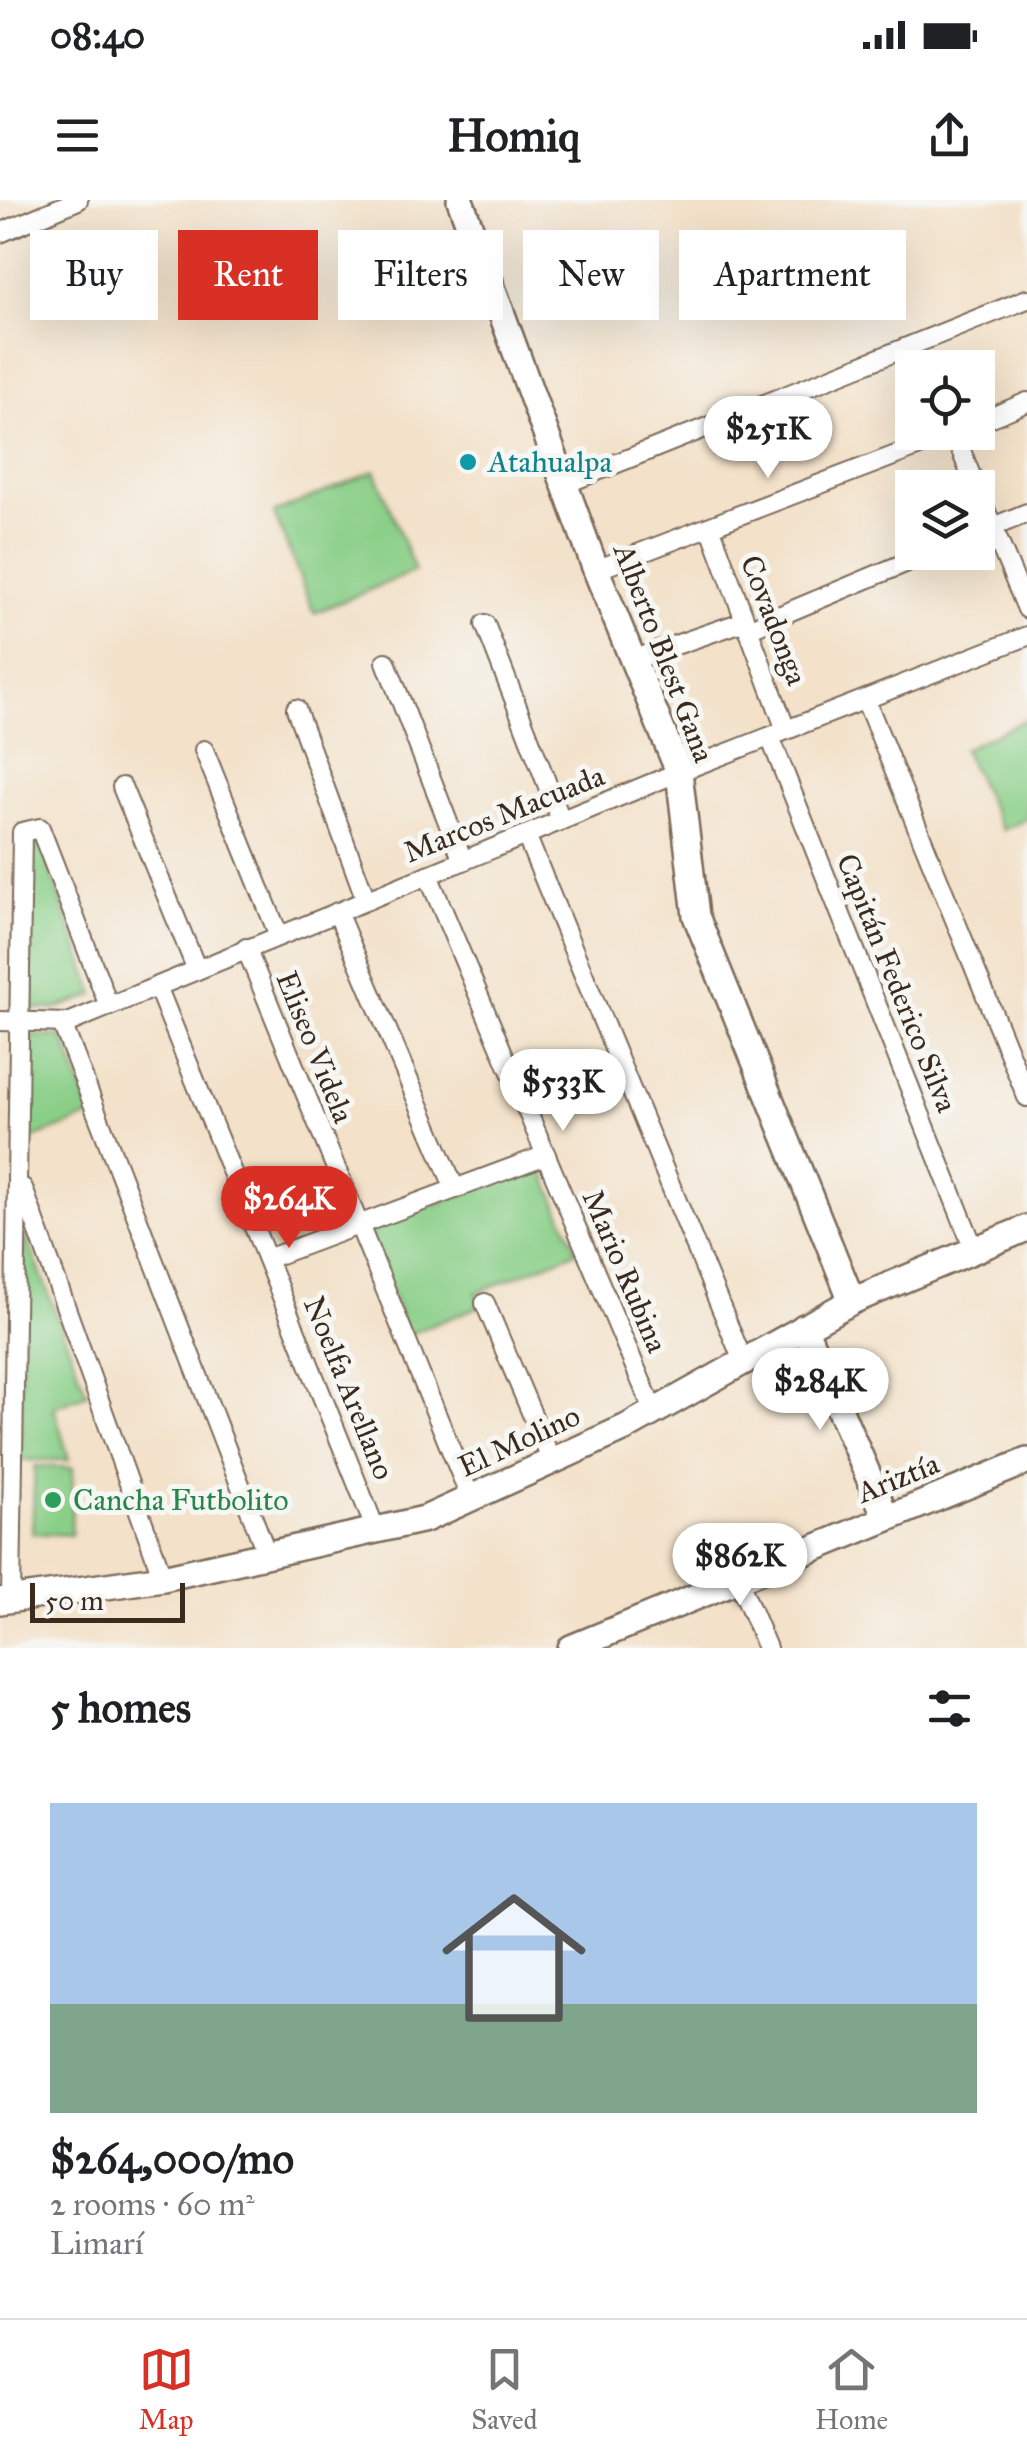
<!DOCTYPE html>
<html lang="en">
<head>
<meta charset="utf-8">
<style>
	:root { --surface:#fff; --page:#f2f2f2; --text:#202124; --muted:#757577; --line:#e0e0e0; --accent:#d93025 }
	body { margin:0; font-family:"IM FELL Great Primer",serif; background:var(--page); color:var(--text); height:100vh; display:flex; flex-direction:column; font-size:38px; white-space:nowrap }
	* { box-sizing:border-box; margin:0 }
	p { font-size:32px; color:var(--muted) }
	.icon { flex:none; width:55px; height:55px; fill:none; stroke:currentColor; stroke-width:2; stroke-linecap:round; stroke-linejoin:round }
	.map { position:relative; height:1448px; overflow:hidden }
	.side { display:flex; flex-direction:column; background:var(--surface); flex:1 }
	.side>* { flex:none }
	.guide { position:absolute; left:30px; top:30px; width:968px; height:90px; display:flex; gap:20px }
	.fabs { position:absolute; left:895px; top:150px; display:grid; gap:20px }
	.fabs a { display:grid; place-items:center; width:100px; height:100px; border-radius:0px; background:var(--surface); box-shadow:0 10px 40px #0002; font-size:50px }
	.scale { position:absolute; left:30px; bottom:25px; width:155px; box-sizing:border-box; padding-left:10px; border:5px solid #3b2a1e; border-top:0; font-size:28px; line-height:35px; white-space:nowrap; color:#3b2a1e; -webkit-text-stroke:8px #f6f6f2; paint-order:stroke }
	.price { position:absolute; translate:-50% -85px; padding:0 22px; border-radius:35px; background:#fff; color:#222; font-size:32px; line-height:65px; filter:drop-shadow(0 2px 5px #0008) }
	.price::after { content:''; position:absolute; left:50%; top:60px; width:30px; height:22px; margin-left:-15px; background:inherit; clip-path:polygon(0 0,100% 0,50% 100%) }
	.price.active { background:var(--accent); color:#fff }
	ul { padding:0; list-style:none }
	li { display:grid; align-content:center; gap:20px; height:530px; padding:0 50px }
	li+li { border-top:2px solid var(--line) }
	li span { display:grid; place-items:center; height:310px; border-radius:0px; color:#555 }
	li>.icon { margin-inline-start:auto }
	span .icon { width:180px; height:180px; fill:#fffc; stroke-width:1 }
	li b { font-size:42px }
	h2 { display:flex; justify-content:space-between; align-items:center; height:120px; padding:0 50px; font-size:42px }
	.tag { padding:0 35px; border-radius:0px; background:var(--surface); box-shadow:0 10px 40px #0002; font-size:35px; line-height:90px }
	.tag.active { background:var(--accent); color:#fff }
	.status { display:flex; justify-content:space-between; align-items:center; height:70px; padding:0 50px; background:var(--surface); direction:ltr }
	.status svg { height:28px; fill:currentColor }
	header { display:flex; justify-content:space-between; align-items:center; height:130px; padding:0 50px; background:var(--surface); font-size:45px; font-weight:800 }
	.dock { display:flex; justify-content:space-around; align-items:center; height:140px; border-top:2px solid var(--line); background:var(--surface); font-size:28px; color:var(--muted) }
	.dock a { display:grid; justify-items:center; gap:5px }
	.dock .active { color:var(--accent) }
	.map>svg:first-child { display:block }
	.green { fill:#8acf88; stroke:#627c53; stroke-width:2.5 }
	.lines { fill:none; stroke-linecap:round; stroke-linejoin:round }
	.street-casing { stroke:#7b6a5a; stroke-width:22 }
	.secondary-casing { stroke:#7b6a5a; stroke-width:30 }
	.street { stroke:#fff; stroke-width:18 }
	.secondary { stroke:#fff; stroke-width:25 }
	.culture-dot { fill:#0f9aa8; stroke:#f6f6f2; stroke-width:4 }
	.leisure-dot { fill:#2e9e5b; stroke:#f6f6f2; stroke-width:4 }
	.labels { text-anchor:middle; stroke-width:10; stroke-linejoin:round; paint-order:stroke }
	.culture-label { font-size:30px; fill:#0d838f; stroke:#f6f6f2; text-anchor:start }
	.street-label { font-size:30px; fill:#3b2a1e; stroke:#f6f6f2 }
	.leisure-label { font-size:30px; fill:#27864d; stroke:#f6f6f2; text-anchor:start }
</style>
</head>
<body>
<div class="status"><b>08:40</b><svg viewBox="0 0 49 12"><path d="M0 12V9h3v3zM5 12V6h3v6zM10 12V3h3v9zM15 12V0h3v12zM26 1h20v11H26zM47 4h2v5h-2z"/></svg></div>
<header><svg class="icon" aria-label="menu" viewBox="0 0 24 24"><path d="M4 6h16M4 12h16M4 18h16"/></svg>Homiq<svg class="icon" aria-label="share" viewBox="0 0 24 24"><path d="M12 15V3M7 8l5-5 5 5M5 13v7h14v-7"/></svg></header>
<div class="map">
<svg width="1027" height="1448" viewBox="0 0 1027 1448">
	<rect width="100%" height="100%" fill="#f6f6f2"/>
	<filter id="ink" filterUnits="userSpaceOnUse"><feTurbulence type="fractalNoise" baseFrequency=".01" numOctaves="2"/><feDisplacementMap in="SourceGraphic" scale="20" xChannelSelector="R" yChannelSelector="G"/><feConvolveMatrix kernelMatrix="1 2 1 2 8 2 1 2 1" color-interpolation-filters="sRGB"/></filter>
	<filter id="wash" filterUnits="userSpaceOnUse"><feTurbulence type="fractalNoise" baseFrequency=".0048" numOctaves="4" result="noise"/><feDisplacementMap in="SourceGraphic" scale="40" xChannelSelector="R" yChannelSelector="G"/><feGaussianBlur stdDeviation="2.25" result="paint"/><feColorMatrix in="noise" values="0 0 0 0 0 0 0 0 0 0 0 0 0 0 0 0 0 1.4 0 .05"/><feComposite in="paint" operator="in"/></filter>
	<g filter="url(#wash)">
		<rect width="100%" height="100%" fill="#f3e1c9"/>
		<g class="green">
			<polygon points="375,271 415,371 314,413 274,313"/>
			<polygon points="1027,519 1027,619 1002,630 963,549"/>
			<polygon points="39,639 95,795 55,809 26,809 27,643"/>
			<polygon points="26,836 63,836 92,916 26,941"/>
			<polygon points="540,963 577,1051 476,1093 480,1106 407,1135 368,1030"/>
			<polygon points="24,1030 87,1194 54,1207 69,1260 19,1260"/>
			<polygon points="35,1266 73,1268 71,1335 32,1333"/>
		</g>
	</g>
	<g filter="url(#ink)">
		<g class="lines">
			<defs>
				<g id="street">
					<polyline points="0,33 78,0"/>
					<polyline points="978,223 1027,202"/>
					<polyline points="954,233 976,288"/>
					<polyline points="565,284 1027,99"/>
					<polyline points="978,292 1027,409"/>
					<polyline points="711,329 786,530"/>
					<polyline points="978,333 1027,313"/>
					<polyline points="596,370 956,232"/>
					<polyline points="485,424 561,620"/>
					<polyline points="748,429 931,352"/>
					<polyline points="632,460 745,421"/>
					<polyline points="386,462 463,661"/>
					<polyline points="866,501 1027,897"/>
					<polyline points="296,509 366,700"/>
					<polyline points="770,537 974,1049"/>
					<polyline points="204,550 279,736"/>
					<polyline points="122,587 197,770"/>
					<polyline points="526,635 743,1161"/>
					<polyline points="428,675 654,1212"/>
					<polyline points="337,712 455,989"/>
					<polyline points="246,748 471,1299"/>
					<polyline points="157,786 377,1333"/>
					<polyline points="0,821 68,823 679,572 1027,436"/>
					<polyline points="62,823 268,1357"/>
					<polyline points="23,988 163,1378"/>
					<polyline points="267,1059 546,955"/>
					<polyline points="485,1103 553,1264"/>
					<polyline points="738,1379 767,1448"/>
					<polyline points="11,1398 22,632 40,628 109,806"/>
				</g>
				<g id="secondary">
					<polyline points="460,0 596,370 679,572 696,716 852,1101"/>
					<polyline points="804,1127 886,1317"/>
					<polyline points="0,1401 163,1378 425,1319 625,1228 852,1101 1027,1028"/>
					<polyline points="571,1448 1027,1261"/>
				</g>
			</defs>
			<use href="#street" class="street-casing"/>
			<use href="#secondary" class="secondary-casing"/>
			<use href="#street" class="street"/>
			<use href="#secondary" class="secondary"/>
		</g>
	</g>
	<circle class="culture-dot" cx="468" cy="262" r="10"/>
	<circle class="leisure-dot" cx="53" cy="1300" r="10"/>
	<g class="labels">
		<g class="culture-label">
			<text x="488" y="272">Atahualpa</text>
		</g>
		<g class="street-label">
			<text transform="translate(774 420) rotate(69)" y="10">Covadonga</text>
			<text transform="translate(664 453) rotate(69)" y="10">Alberto Blest Gana</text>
			<text transform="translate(504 614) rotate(-22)" y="10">Marcos Macuada</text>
			<text transform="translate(897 783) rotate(68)" y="10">Capitán Federico Silva</text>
			<text transform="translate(315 847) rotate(68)" y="10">Eliseo Videla</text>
			<text transform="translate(625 1071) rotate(67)" y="10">Mario Rubina</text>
			<text transform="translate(349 1188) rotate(68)" y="10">Noelfa Arellano</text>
			<text transform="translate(519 1241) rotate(-25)" y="10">El Molino</text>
			<text transform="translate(898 1278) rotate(-22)" y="10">Ariztía</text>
		</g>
		<g class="leisure-label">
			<text x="73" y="1310">Cancha Futbolito</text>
		</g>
	</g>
</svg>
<div class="fabs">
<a><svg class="icon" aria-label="locate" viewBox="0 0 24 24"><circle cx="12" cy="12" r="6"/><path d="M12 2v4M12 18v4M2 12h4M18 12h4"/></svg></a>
<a><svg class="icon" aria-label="layers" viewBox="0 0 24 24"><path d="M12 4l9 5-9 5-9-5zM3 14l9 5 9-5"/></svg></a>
</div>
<div class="scale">50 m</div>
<b class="price" style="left:768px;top:281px">$251K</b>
<b class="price" style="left:563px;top:934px">$533K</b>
<b class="price active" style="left:289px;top:1051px">$264K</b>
<b class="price" style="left:820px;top:1233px">$284K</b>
<b class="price" style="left:740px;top:1408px">$862K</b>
<div class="guide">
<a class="tag">Buy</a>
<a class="tag active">Rent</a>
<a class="tag">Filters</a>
<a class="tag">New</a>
<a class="tag">Apartment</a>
</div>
</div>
<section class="side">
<h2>5 homes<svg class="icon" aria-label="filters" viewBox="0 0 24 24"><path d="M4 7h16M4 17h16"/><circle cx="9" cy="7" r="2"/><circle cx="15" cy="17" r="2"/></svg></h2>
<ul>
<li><span style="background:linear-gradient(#a9c7e8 65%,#7fa58c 0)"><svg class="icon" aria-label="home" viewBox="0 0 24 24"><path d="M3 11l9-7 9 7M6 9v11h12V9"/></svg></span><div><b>$264,000/mo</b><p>2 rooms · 60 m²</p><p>Limarí</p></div></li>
</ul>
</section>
<nav class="dock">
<a class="active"><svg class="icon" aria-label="map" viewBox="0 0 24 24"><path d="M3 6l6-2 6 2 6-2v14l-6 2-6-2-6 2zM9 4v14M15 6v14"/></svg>Map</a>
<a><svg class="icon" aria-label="saved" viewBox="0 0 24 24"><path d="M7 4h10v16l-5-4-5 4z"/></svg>Saved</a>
<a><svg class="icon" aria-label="home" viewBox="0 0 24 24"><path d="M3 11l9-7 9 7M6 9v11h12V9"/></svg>Home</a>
</nav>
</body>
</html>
